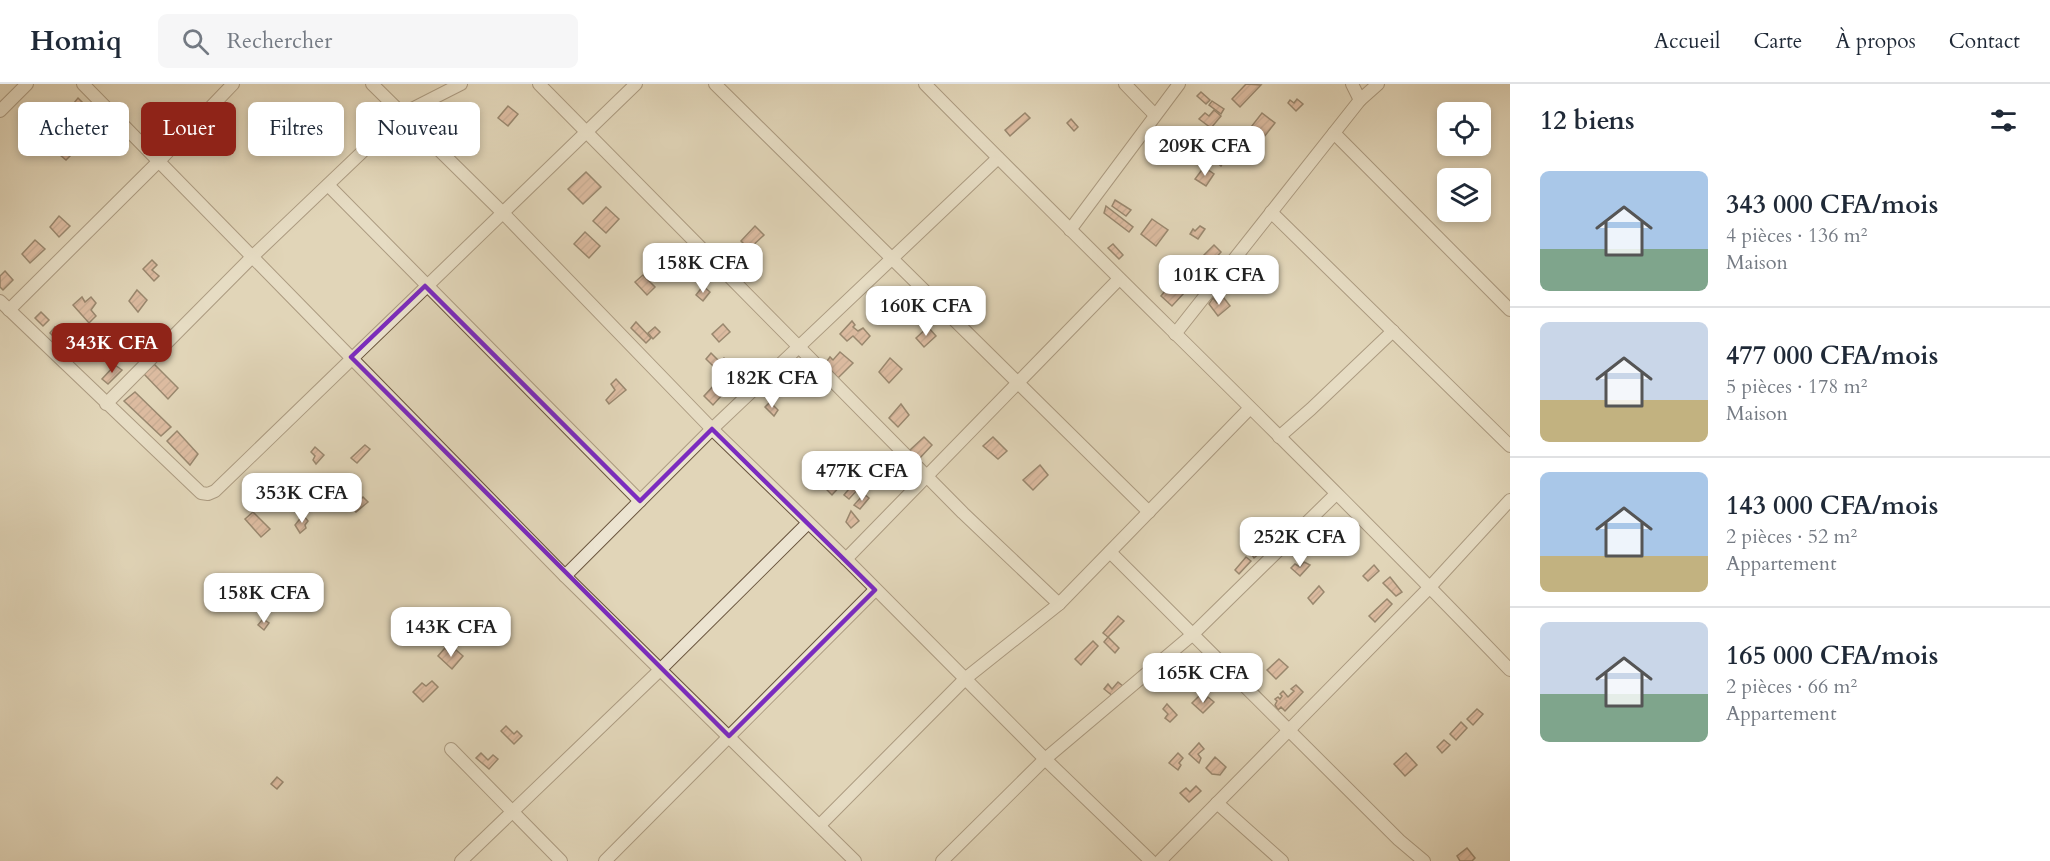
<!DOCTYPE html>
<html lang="fr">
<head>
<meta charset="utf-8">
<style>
	:root { --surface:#fff; --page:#f6f6f7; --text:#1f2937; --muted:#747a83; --line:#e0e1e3; --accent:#8f2418 }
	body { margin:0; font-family:Cardo,serif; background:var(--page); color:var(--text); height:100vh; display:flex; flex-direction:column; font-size:22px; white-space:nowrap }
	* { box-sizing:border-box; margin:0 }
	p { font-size:20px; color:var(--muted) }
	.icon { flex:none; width:33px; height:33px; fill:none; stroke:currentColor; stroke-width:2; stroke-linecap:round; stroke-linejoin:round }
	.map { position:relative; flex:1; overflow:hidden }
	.drawer { display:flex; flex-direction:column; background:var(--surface); width:540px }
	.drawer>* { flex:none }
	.banner { position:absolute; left:18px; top:18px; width:570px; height:54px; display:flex; gap:12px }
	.tools { position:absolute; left:1437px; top:18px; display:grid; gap:12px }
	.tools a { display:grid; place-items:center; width:54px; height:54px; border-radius:9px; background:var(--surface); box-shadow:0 3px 9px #0003; font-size:30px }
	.price { position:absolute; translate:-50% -51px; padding:0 14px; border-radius:12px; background:#fff; color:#222; font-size:20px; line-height:39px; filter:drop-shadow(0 2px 3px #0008) }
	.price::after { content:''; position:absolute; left:50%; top:36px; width:18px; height:14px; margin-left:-9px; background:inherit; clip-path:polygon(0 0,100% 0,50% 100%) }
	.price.active { background:var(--accent); color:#fff }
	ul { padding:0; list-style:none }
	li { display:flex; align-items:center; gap:18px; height:150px; padding:0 30px }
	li+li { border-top:2px solid var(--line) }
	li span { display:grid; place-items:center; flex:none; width:168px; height:120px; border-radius:9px; color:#555 }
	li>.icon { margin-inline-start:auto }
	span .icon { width:72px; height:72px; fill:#fffc; stroke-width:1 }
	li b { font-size:26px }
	h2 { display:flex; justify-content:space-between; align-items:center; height:72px; padding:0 30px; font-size:26px }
	.tag { padding:0 21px; border-radius:9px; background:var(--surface); box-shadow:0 3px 9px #0003; font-size:21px; line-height:54px }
	.tag.active { background:var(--accent); color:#fff }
	header { display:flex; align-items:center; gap:36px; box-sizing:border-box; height:84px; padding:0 30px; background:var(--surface); border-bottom:2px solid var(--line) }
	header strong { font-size:28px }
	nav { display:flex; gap:33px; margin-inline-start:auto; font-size:21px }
	.search { width:420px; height:54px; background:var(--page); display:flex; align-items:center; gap:15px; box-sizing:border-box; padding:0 21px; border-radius:9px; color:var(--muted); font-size:22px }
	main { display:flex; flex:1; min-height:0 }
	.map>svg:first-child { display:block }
	.building { fill:url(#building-hatch); stroke:#422a16; stroke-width:1.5 }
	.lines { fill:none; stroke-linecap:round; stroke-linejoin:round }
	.minor-casing { stroke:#6a553e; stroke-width:14 }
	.minor { stroke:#ece4d1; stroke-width:12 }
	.marked { fill:none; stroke:#7b2cbf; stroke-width:4.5; stroke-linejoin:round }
</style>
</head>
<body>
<header>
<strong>Homiq</strong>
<div class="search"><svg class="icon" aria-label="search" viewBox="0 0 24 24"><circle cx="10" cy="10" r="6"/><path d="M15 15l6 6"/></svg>Rechercher</div>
<nav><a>Accueil</a><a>Carte</a><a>À propos</a><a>Contact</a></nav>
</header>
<main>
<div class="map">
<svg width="1510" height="777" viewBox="0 0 1510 777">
	<defs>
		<pattern id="building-hatch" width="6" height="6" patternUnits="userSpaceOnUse" patternTransform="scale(1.5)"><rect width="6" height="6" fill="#d49c83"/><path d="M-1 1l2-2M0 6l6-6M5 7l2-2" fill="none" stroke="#ae7f6a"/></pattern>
	</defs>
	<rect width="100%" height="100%" fill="#e1d5b8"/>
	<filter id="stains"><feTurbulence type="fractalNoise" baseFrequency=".00333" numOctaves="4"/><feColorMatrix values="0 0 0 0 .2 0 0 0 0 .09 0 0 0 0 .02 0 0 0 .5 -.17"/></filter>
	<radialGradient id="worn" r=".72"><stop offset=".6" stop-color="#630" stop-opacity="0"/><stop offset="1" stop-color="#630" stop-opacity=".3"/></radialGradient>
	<g class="building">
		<polygon points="1246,0 1261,1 1240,23 1232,15"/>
		<polygon points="1201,8 1210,16 1206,20 1197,12"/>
		<polygon points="78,14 83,19 77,24 82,28 77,34 69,25"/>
		<polygon points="1297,15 1303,20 1296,27 1288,19 1290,16 1294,19"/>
		<polygon points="1212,17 1224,25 1221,30 1209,21"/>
		<polygon points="508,22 518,30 508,42 498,34"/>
		<polygon points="1214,26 1221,32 1211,44 1199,35 1205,29 1209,32"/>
		<polygon points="1025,29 1030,34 1010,52 1005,46"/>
		<polygon points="1262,29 1275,39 1264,53 1251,43"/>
		<polygon points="1071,35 1078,43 1074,47 1067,39"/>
		<polygon points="65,52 78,64 66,76 53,65"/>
		<polygon points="1220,64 1229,70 1221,82 1212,75"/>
		<polygon points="1204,83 1214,90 1206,102 1195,95"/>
		<polygon points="586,88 601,103 583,120 568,105"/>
		<polygon points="1115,116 1131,126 1126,132 1112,122"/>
		<polygon points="1106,122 1133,143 1129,148 1104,129"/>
		<polygon points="606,123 619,135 606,149 593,137"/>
		<polygon points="59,132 70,142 59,153 50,143"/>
		<polygon points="1152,135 1168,146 1156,162 1141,150"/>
		<polygon points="755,142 764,151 749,165 741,157"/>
		<polygon points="1200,142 1205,145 1198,155 1190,150 1193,145 1195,147"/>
		<polygon points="585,148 600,162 589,174 574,160"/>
		<polygon points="35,156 45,165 30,179 22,170"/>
		<polygon points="1113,160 1123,171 1119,175 1108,164"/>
		<polygon points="1214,161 1221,168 1212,178 1204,171"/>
		<polygon points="152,176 157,181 152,186 159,192 154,197 143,185"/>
		<polygon points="5,187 13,196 3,206 0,203 0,192"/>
		<polygon points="643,191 655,203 647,211 635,198"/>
		<polygon points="1174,196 1185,208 1172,222 1161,212"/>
		<polygon points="703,202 710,208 703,217 696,211"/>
		<polygon points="137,206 147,216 138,228 129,217"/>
		<polygon points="82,213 85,218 91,213 96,219 91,226 96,232 89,239 73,221"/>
		<polygon points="1213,214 1217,219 1224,214 1230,222 1218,232 1209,220"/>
		<polygon points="41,228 49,236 43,242 35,234"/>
		<polygon points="852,237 855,241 853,243 858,247 863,244 870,252 862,261 853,252 847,257 840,250"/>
		<polygon points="636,238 651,254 646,259 631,244"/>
		<polygon points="723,240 730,248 719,258 712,250"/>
		<polygon points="55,243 62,251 66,246 71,251 61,260 50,249"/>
		<polygon points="655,243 660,248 653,255 648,249"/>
		<polygon points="928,243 936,252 924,263 916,254"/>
		<polygon points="840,268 853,279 838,294 825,280 830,273 833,276"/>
		<polygon points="711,269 720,278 715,284 706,275"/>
		<polygon points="724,274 730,278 718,292 713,287"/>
		<polygon points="890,274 902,285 889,299 879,288"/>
		<polygon points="154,280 178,304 168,315 144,290"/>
		<polygon points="115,281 122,286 108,300 102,295"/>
		<polygon points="616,295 626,306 609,320 606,316 615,306 611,300"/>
		<polygon points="716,299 724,309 713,321 704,312"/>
		<polygon points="135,308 171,343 161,352 124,317"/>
		<polygon points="770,318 778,326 774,332 765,323"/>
		<polygon points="901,320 909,331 898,343 889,334"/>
		<polygon points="177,347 198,370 190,381 167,357"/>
		<polygon points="924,353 932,361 919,375 909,367"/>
		<polygon points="993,353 1007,367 998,375 983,362"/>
		<polygon points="365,361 370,365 357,379 351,374"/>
		<polygon points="315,363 324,371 316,380 313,376 315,372 311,368"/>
		<polygon points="1040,381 1048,391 1033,406 1023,396"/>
		<polygon points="835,389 844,398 832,411 824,403"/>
		<polygon points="853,400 858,405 849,415 844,411"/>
		<polygon points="864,410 869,414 860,425 854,421"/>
		<polygon points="363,413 368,418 356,428 352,424"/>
		<polygon points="851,427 859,437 851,444 846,438"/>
		<polygon points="253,428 270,445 261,453 245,435"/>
		<polygon points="303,431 308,437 305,441 306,444 300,449 295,441"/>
		<polygon points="1275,442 1281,448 1269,460 1263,455"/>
		<polygon points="1261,457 1267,463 1254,474 1250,468"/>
		<polygon points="1246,473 1251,477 1239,490 1235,486"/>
		<polygon points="1304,478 1310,481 1300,492 1291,484 1295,480 1300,483"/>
		<polygon points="1374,481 1379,487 1368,497 1363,492"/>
		<polygon points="1390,493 1402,508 1396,512 1383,499"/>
		<polygon points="1319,502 1324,508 1313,520 1308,514"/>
		<polygon points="1387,515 1392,520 1375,538 1369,532"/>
		<polygon points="1118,532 1124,537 1108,553 1103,549"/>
		<polygon points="263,535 269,539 264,546 258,541"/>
		<polygon points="1108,553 1119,564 1115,569 1104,558"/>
		<polygon points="1093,557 1098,562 1081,581 1075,575"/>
		<polygon points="445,564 451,571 456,566 463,572 452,585 438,572"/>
		<polygon points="1279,575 1288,583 1276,595 1267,586"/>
		<polygon points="432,597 438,603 423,618 413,608 422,599 426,602"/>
		<polygon points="1118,598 1124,603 1114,613 1104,605 1108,600 1112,605"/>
		<polygon points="1296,601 1303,608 1285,627 1281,623 1278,626 1275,621 1277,617 1275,615 1278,613 1280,615 1282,612 1280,610 1283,607 1288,613 1294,607 1291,605"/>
		<polygon points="1199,612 1204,618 1208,613 1214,618 1203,629 1192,619"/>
		<polygon points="1167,620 1177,631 1170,638 1165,634 1168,630 1163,625"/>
		<polygon points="1477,625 1483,630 1473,641 1467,635"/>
		<polygon points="1461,638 1467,644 1456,656 1450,650"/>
		<polygon points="506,642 514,650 517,647 522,652 514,660 501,647"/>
		<polygon points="1444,656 1450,661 1442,669 1437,663"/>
		<polygon points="1199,659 1204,665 1198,670 1201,674 1199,679 1189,670"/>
		<polygon points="481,669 488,676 493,671 498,675 489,685 476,674"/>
		<polygon points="1178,669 1183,674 1179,679 1181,681 1178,686 1169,679"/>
		<polygon points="1406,669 1417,681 1405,692 1394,680"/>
		<polygon points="1215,673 1226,683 1220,691 1212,690 1206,684"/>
		<polygon points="277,693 283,698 277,705 271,700"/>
		<polygon points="1196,702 1201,707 1189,718 1180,709 1186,704 1190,708"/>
		<polygon points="1467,764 1475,774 1472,777 1460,777 1457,772"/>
	</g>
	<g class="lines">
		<defs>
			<g id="minor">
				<polyline points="83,0 565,492 855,777"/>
				<polyline points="372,0 503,129 712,345 846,475 1045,675 1151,777"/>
				<polyline points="539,0 963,429 1059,520"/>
				<polyline points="715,0 1149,428"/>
				<path d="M925,0C1119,197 1319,387 1510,586"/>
				<polyline points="1125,0 1155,31"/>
				<polyline points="1352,0 1360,16"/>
				<polyline points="0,27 27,0"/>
				<polyline points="1334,49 1510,226"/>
				<polyline points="328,101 640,417"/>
				<polyline points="1271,128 1510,362"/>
				<polyline points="1070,146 1179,0"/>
				<polyline points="0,217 201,409 208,410 215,407 636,0"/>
				<polyline points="9,226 159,77 233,0"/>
				<polyline points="1175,250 1360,16 1378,0"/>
				<polyline points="106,320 253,172 402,30 461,0"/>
				<polyline points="1279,353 1311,325 1393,247"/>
				<polyline points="1110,468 1399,756 1424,777"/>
				<polyline points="846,475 1119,195"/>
				<polyline points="565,492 712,345 998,74"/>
				<polyline points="451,665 561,777"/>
				<polyline points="1217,719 1282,777"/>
				<polyline points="820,741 966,594 1059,520 1250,324"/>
				<polyline points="461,777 661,585 808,439"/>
				<polyline points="605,777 875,506"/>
				<polyline points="942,777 1045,675 1192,551 1336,410"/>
				<polyline points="1160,777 1430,503 1510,416"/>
			</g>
		</defs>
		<use href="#minor" class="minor-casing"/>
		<use href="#minor" class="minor"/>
	</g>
	<path d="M0 0H1510V777H0ZM425,202L640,417L712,345L875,506L729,652L351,273Z" fill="#e1d5b8" fill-opacity=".55" fill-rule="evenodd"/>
	<path class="marked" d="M425,202L640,417L712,345L875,506L729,652L351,273Z"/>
	<rect width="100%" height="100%" filter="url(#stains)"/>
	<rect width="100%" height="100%" fill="url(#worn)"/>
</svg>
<div class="tools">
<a><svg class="icon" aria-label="locate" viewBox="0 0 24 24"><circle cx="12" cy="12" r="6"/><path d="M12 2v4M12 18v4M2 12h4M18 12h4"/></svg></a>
<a><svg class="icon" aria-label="layers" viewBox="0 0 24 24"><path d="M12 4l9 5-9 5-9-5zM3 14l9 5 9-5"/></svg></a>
</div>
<b class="price" style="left:1205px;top:93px">209K CFA</b>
<b class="price" style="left:703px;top:210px">158K CFA</b>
<b class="price" style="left:1219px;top:222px">101K CFA</b>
<b class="price" style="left:926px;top:253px">160K CFA</b>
<b class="price active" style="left:112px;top:290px">343K CFA</b>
<b class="price" style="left:772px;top:325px">182K CFA</b>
<b class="price" style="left:862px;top:418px">477K CFA</b>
<b class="price" style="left:302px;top:440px">353K CFA</b>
<b class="price" style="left:1300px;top:484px">252K CFA</b>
<b class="price" style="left:264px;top:540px">158K CFA</b>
<b class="price" style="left:451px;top:574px">143K CFA</b>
<b class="price" style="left:1203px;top:620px">165K CFA</b>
<div class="banner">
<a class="tag">Acheter</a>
<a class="tag active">Louer</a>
<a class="tag">Filtres</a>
<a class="tag">Nouveau</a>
</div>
</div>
<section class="drawer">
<h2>12 biens<svg class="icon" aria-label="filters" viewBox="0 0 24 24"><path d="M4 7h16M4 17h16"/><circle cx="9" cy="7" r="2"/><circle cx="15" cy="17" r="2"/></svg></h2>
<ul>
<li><span style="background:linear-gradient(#a9c7e8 65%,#7fa58c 0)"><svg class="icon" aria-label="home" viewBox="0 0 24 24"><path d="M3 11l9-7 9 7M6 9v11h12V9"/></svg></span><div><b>343 000 CFA/mois</b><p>4 pièces · 136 m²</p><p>Maison</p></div></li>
<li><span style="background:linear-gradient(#c9d6e8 65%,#c2b280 0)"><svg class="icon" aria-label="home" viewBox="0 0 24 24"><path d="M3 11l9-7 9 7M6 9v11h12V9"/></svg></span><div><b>477 000 CFA/mois</b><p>5 pièces · 178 m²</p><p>Maison</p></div></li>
<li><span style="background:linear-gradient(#a9c7e8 70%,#c2b280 0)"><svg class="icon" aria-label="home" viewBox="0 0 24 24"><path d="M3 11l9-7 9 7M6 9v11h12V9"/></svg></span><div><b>143 000 CFA/mois</b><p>2 pièces · 52 m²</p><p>Appartement</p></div></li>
<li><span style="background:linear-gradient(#c9d6e8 60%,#7fa58c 0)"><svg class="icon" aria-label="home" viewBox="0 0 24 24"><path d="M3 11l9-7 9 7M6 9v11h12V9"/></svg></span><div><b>165 000 CFA/mois</b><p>2 pièces · 66 m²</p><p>Appartement</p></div></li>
</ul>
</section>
</main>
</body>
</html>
